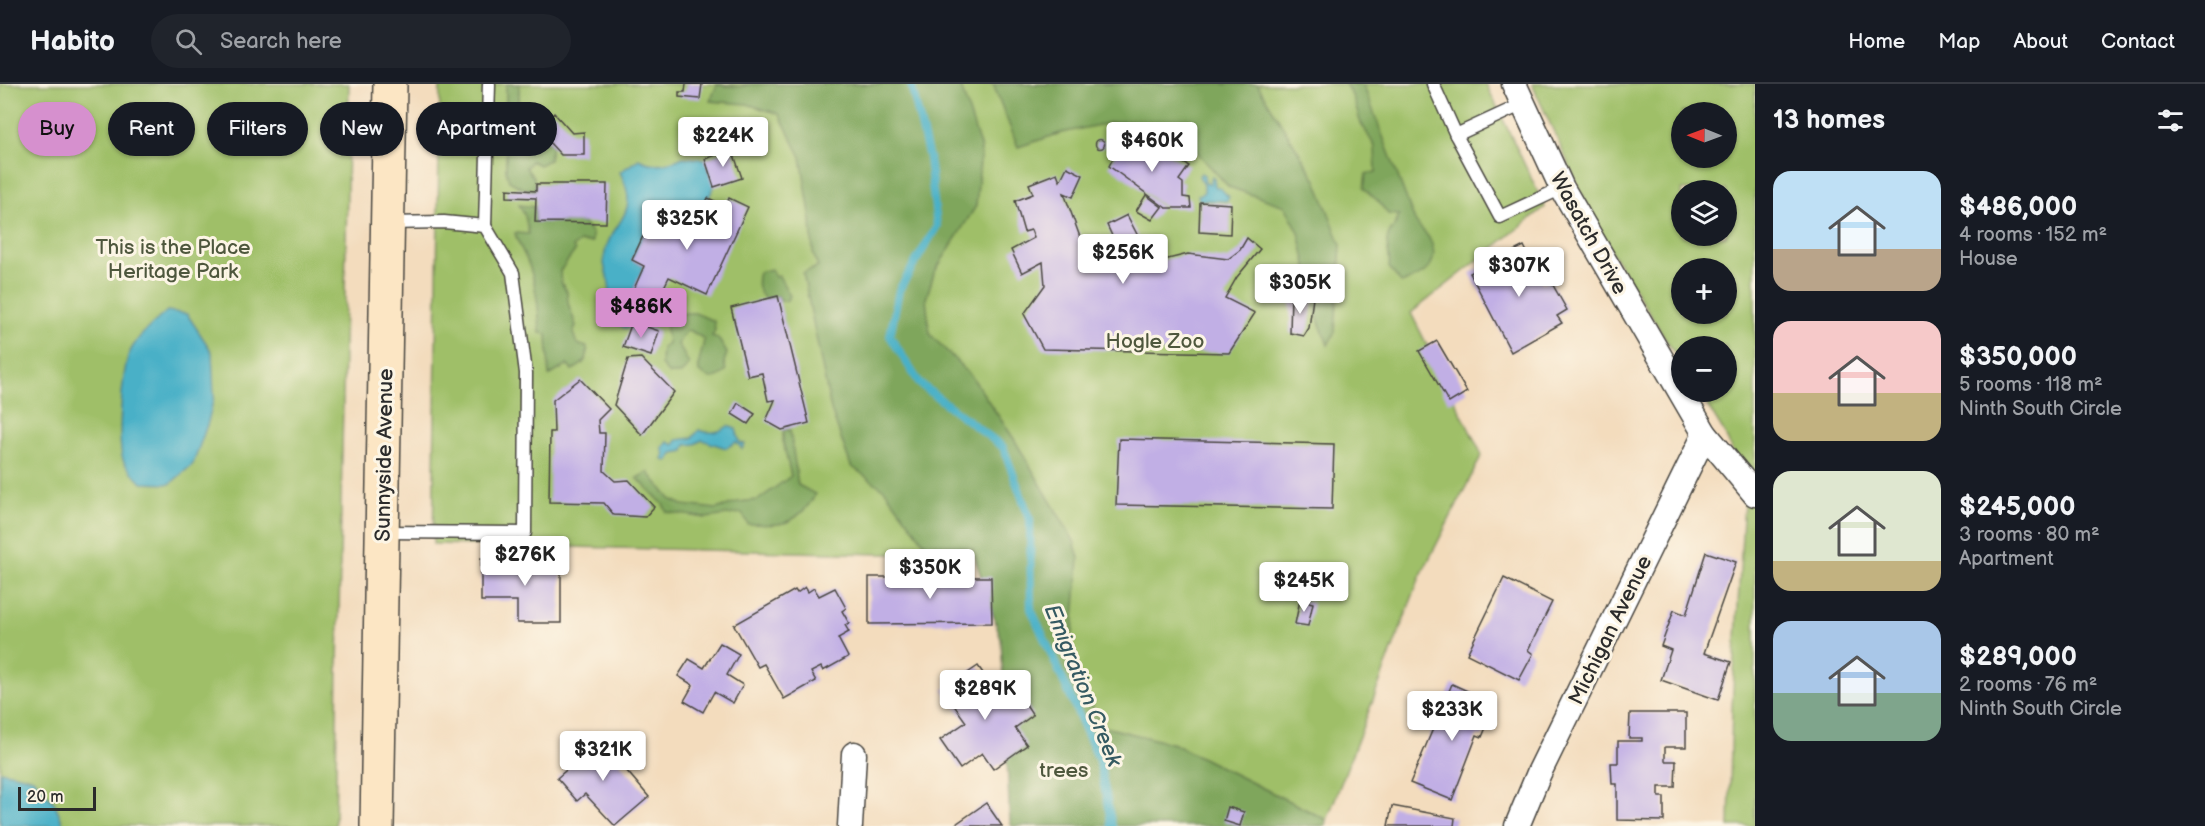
<!DOCTYPE html>
<html lang="en">
<head>
<meta charset="utf-8">
<style>
	:root { --surface:#171b24; --page:#20242c; --text:#f1f3f6; --muted:#9ea1a6; --line:#363941; --accent:#d690ce }
	body { margin:0; font-family:"Balsamiq Sans",sans-serif; background:var(--page); color:var(--text); height:100vh; display:flex; flex-direction:column; font-size:22px; white-space:nowrap }
	* { box-sizing:border-box; margin:0 }
	p { font-size:20px; color:var(--muted) }
	.icon { flex:none; width:33px; height:33px; fill:none; stroke:currentColor; stroke-width:2; stroke-linecap:round; stroke-linejoin:round }
	.map { position:relative; flex:1; overflow:hidden }
	.drawer { display:flex; flex-direction:column; background:var(--surface); width:450px }
	.drawer>* { flex:none }
	.top-card { position:absolute; left:18px; top:18px; width:570px; height:54px; display:flex; gap:12px }
	.needle { width:39px; rotate:271deg }
	.tools { position:absolute; left:1671px; top:18px; display:grid; gap:12px }
	.tools a { display:grid; place-items:center; width:66px; height:66px; border-radius:50%; background:var(--surface); box-shadow:0 2px 4px #0004; font-size:30px }
	.scale { position:absolute; left:18px; bottom:15px; width:78px; box-sizing:border-box; padding-left:6px; border:3px solid #2b2b2b; border-top:0; font-size:16px; line-height:21px; white-space:nowrap; color:#2b2b2b; -webkit-text-stroke:4px #fcf5e5; paint-order:stroke }
	.price { position:absolute; translate:-50% -51px; padding:0 14px; border-radius:6px; background:#fff; color:#222; font-size:20px; line-height:39px; filter:drop-shadow(0 2px 3px #0008) }
	.price::after { content:''; position:absolute; left:50%; top:36px; width:18px; height:14px; margin-left:-9px; background:inherit; clip-path:polygon(0 0,100% 0,50% 100%) }
	.price.active { background:var(--accent); color:#111 }
	ul { padding:0; list-style:none }
	li { display:flex; align-items:center; gap:18px; height:150px; padding:0 18px }
	li span { display:grid; place-items:center; flex:none; width:168px; height:120px; border-radius:18px; color:#555 }
	li>.icon { margin-inline-start:auto }
	span .icon { width:72px; height:72px; fill:#fffc; stroke-width:1 }
	li b { font-size:26px }
	h2 { display:flex; justify-content:space-between; align-items:center; height:72px; padding:0 18px; font-size:26px }
	.pill { padding:0 21px; border-radius:27px; background:var(--surface); box-shadow:0 2px 4px #0004; font-size:21px; line-height:54px }
	.pill.active { background:var(--accent); color:#111 }
	header { display:flex; align-items:center; gap:36px; box-sizing:border-box; height:84px; padding:0 30px; background:var(--surface); border-bottom:2px solid var(--line) }
	header strong { font-size:28px }
	nav { display:flex; gap:33px; margin-inline-start:auto; font-size:21px }
	.search { width:420px; height:54px; background:var(--page); display:flex; align-items:center; gap:15px; box-sizing:border-box; padding:0 21px; border-radius:33px; color:var(--muted); font-size:22px }
	main { display:flex; flex:1; min-height:0 }
	.map>svg:first-child { display:block }
	.green { fill:#9fbf68; stroke:#65754a; stroke-width:1.5; fill-rule:evenodd }
	.forest { fill:#7fa65c; stroke:#556844; stroke-width:1.5 }
	.water { fill:#48b0c7; stroke:#3a6e79; stroke-width:1.5 }
	.lines { fill:none; stroke-linecap:round; stroke-linejoin:round }
	.stream { stroke:#48b0c7; stroke-width:8 }
	.building { fill:#c1afe5 }
	.lane-casing { stroke:#494641; stroke-width:15 }
	.street-casing { stroke:#494641; stroke-width:27 }
	.secondary-casing { stroke:#494641; stroke-width:36 }
	.lane { stroke:#fff; stroke-width:12 }
	.street { stroke:#fff; stroke-width:24 }
	.secondary { stroke:#fce6c4; stroke-width:33 }
	.labels { text-anchor:middle; stroke-width:6; stroke-linejoin:round; paint-order:stroke }
	.street-label { font-size:21px; fill:#2b2b2b; stroke:#fcf5e5 }
	.park-label { font-size:21px; fill:#4e573d; stroke:#fcf5e5 }
	.water-label { font-size:22px; font-style:italic; fill:#355a62; stroke:#fcf5e5 }
</style>
</head>
<body>
<header>
<strong>Habito</strong>
<div class="search"><svg class="icon" aria-label="search" viewBox="0 0 24 24"><circle cx="10" cy="10" r="6"/><path d="M15 15l6 6"/></svg>Search here</div>
<nav><a>Home</a><a>Map</a><a>About</a><a>Contact</a></nav>
</header>
<main>
<div class="map">
<svg width="1755" height="742" viewBox="0 0 1755 742">
	<rect width="100%" height="100%" fill="#fcf5e5"/>
	<filter id="ink" filterUnits="userSpaceOnUse"><feTurbulence type="fractalNoise" baseFrequency=".0167" numOctaves="2"/><feDisplacementMap in="SourceGraphic" scale="12" xChannelSelector="R" yChannelSelector="G"/><feConvolveMatrix kernelMatrix="1 2 1 2 8 2 1 2 1" color-interpolation-filters="sRGB"/></filter>
	<filter id="wash" filterUnits="userSpaceOnUse"><feTurbulence type="fractalNoise" baseFrequency=".008" numOctaves="4" result="noise"/><feDisplacementMap in="SourceGraphic" scale="24" xChannelSelector="R" yChannelSelector="G"/><feGaussianBlur stdDeviation="1.35" result="paint"/><feColorMatrix in="noise" values="0 0 0 0 0 0 0 0 0 0 0 0 0 0 0 0 0 1.4 0 .05"/><feComposite in="paint" operator="in"/></filter>
	<g filter="url(#wash)">
		<rect width="100%" height="100%" fill="#f3dcbd"/>
		<g class="green">
			<polygon points="0,0 349,0 335,742 0,742"/>
			<polygon points="440,0 1486,0 1545,123 1411,229 1482,371 1420,493 1327,736 1174,660 1101,643 1071,572 1016,473 433,460"/>
			<path d="M1532,0H1755V742H1729L1732,623L1745,400L1725,350L1699,308H1726V262H1682L1681,280L1600,149ZM1682,28H1726V74H1682ZM1682,106H1726V152H1682ZM1682,184H1726V230H1682Z"/>
		</g>
		<g class="forest">
			<polygon points="506,0 519,0 519,21 513,28 524,49 532,54 536,52 552,61 549,76 539,81 531,77 526,84 534,94 536,107 522,104 509,97 506,86"/>
			<polygon points="752,0 960,0 981,65 976,122 934,189 926,215 930,250 972,293 1014,355 1074,457 1079,474 1071,572 1101,642 1174,660 1327,736 1326,742 1012,742 1010,739 1001,555 972,465 925,460 885,406 851,382 831,326 803,189 818,183 813,169 811,136 801,73 779,30 747,20 710,17 717,1 740,3"/>
			<polygon points="993,0 1257,0 1316,96 1341,161 1335,248 1328,261 1318,235 1299,148 1285,122 1229,103 1192,63 1135,38 1109,39 1061,49 1018,63"/>
			<path d="M1345,0H1363L1415,137C1419,144 1427,149 1430,156C1442,181 1422,193 1401,199L1389,183C1391,174 1387,167 1387,158C1387,147 1397,142 1399,131L1388,130L1378,117L1364,105L1366,90L1376,88L1375,63L1360,37L1353,13Z"/>
			<path d="M519,121L535,123V138H582L592,149V158H580L573,163L575,167L560,187L561,198L567,208L568,219L576,242L573,249L577,260L587,263C589,276 583,281 572,286L567,281L549,292L547,250L540,249C539,227 537,205 530,184C526,171 518,161 515,149L529,150L525,132Z"/>
			<path d="M771,185L775,193L779,192L790,212L786,217H780L778,212L765,215C757,206 756,200 759,188Z"/>
			<path d="M685,229H695L714,237L715,246L712,252L718,254L727,269L724,278L726,287C716,296 710,296 699,288C697,276 703,268 704,255L691,247L686,246L678,260L689,280L681,290H669L661,281L662,264L668,259L665,237Z"/>
			<path d="M783,346H790L798,401L815,410C811,421 795,437 783,439C772,442 759,440 748,440L742,429L706,434L667,428L663,420L637,394L648,388L670,415L683,421L716,425L738,418L758,416L791,392L783,358Z"/>
		</g>
		<g class="water">
			<path d="M683,73L705,75L714,103L697,137L682,130L673,150L649,139L632,176L644,182L630,214L634,225L640,233L634,243L625,244L611,237C609,224 611,212 609,200C608,193 604,185 604,177C606,137 644,136 620,88L639,75C653,83 669,80 683,73Z"/>
			<polygon points="1201,89 1204,91 1205,99 1210,100 1212,92 1214,94 1215,102 1221,105 1229,113 1227,117 1199,116 1198,111 1204,109 1204,101 1199,92"/>
			<path d="M167,227L187,230L212,268L214,313L208,338L193,380L170,400L142,399C136,392 128,385 124,378C116,362 122,285 130,268C138,251 154,239 167,227Z"/>
			<path d="M728,342L736,345L740,359L745,360L742,365L736,358L726,364L702,356L695,360L686,361L684,367L674,369L668,377L663,376L665,370L662,364L668,358L674,361L677,356L692,354L699,346C707,350 719,349 728,342Z"/>
			<polygon points="0,687 33,694 55,720 64,742 0,742"/>
		</g>
		<g class="lines">
			<polyline class="stream" points="911,0 929,74 937,142 899,206 890,252 920,300 1003,363 1030,435 1031,525 1099,676 1112,742"/>
		</g>
		<g id="blocks">
			<g class="building">
				<polygon points="686,0 702,0 700,15 679,13 679,8 685,8"/>
				<polygon points="554,29 572,49 584,48 584,71 561,71 537,45"/>
				<polygon points="1124,53 1141,63 1145,57 1189,82 1179,96 1183,99 1183,113 1190,114 1191,124 1166,124 1109,82"/>
				<circle cx="1100" cy="60" r="4.5"/>
				<polygon points="732,65 742,94 714,103 705,75"/>
				<polygon points="1067,83 1083,91 1073,113 1064,109 1080,153 1113,154 1107,141 1127,131 1152,179 1188,170 1228,175 1240,166 1247,154 1260,165 1237,193 1225,214 1255,229 1229,269 1043,265 1024,230 1045,201 1043,178 1022,189 1011,166 1034,154 1031,146 1024,148 1015,117 1033,110 1029,100 1057,89 1060,97"/>
				<polygon points="536,100 607,100 606,139 535,138 536,114 507,113 507,105 536,107"/>
				<polygon points="1146,111 1162,123 1152,136 1136,127"/>
				<polygon points="708,114 726,122 729,114 748,123 707,211 669,193 653,226 630,214 644,182 632,176 649,139 673,150 682,129 697,137"/>
				<polygon points="1200,118 1231,120 1230,150 1199,148"/>
				<polygon points="1524,162 1543,200 1550,196 1567,226 1557,232 1562,239 1511,268 1470,189"/>
				<polygon points="1291,211 1313,214 1309,244 1304,252 1290,249"/>
				<polygon points="778,212 809,339 782,346 766,337 775,316 768,317 762,289 748,292 731,224"/>
				<polygon points="632,238 659,247 651,272 623,263"/>
				<polygon points="1437,257 1467,308 1449,319 1419,267"/>
				<polygon points="641,274 674,308 642,351 614,321 628,275"/>
				<polygon points="580,295 609,325 598,336 599,349 605,349 604,387 615,397 629,396 654,423 645,433 614,431 604,419 549,418 550,348 554,348 553,316"/>
				<polygon points="738,319 755,330 748,340 732,330"/>
				<polygon points="1119,355 1334,360 1332,425 1116,421"/>
				<polygon points="1706,468 1736,478 1704,569 1731,578 1718,616 1661,596 1671,566 1661,562 1674,526 1686,531"/>
				<polygon points="481,474 561,474 561,539 517,539 517,517 481,517"/>
				<polygon points="869,493 991,493 992,539 869,540"/>
				<polygon points="1504,494 1552,518 1528,566 1533,570 1519,596 1467,570"/>
				<polygon points="805,503 808,508 814,504 819,512 835,504 846,524 842,527 849,539 845,541 849,548 838,554 848,573 823,587 821,583 811,588 816,597 784,615 764,580 758,583 734,541 795,506 797,509"/>
				<polygon points="1300,516 1313,519 1308,542 1295,540"/>
				<polygon points="720,559 739,570 727,591 743,601 733,619 714,608 703,628 684,617 693,601 678,592 689,575 704,584"/>
				<polygon points="978,582 1001,615 1016,605 1033,631 1015,644 1027,661 993,685 982,669 960,685 940,656 966,638 943,606"/>
				<polygon points="1452,600 1496,620 1482,653 1477,651 1452,716 1410,699"/>
				<polygon points="1630,629 1686,629 1686,663 1665,663 1665,677 1676,677 1675,703 1659,703 1659,713 1664,713 1664,737 1617,736 1617,700 1612,700 1611,679 1618,679 1618,657 1642,657 1642,654 1629,654"/>
				<polygon points="597,652 649,713 615,742 585,710 577,717 557,694 580,674 576,670"/>
				<polygon points="986,719 1002,742 953,742"/>
				<polygon points="1392,722 1455,734 1454,742 1388,742"/>
				<polygon points="1228,723 1244,728 1240,742 1224,737"/>
			</g>
		</g>
	</g>
	<g filter="url(#ink)">
		<use href="#blocks" fill-opacity="0" stroke="#494641" stroke-width="1.5"/>
		<g class="lines">
			<defs>
				<g id="lane">
					<polyline points="1433,0 1456,51 1523,20"/>
					<polyline points="1456,51 1500,133 1562,104"/>
					<polyline points="485,142 489,0"/>
					<polyline points="384,448 525,449 526,289 513,189 485,142 444,138 388,139"/>
				</g>
				<g id="street">
					<polyline points="1514,0 1562,104 1705,350 1755,410"/>
					<polyline points="850,742 854,670"/>
					<polyline points="1517,742 1539,689 1705,350"/>
				</g>
				<polyline id="secondary" points="377,742 390,0"/>
			</defs>
			<use href="#lane" class="lane-casing"/>
			<use href="#street" class="street-casing"/>
			<use href="#secondary" class="secondary-casing"/>
			<use href="#lane" class="lane"/>
			<use href="#street" class="street"/>
			<use href="#secondary" class="secondary"/>
		</g>
	</g>
	<g class="labels">
		<g class="street-label">
			<text transform="translate(1589 149) rotate(61)" y="7">Wasatch Drive</text>
			<text transform="translate(384 371) rotate(-89)" y="7">Sunnyside Avenue</text>
			<text transform="translate(1610 546) rotate(-64)" y="7">Michigan Avenue</text>
		</g>
		<g class="park-label">
			<text x="173" y="170">This is the Place<tspan x="173" dy="24">Heritage Park</tspan></text>
			<text x="1155" y="264">Hogle Zoo</text>
			<text x="1064" y="693">trees</text>
		</g>
		<g class="water-label">
			<text transform="translate(1084 601) rotate(68)" y="8">Emigration Creek</text>
		</g>
	</g>
</svg>
<div class="tools">
<a><svg class="needle" viewBox="-14 -14 28 28"><path d="M0-13l5 13h-10z" fill="#e53935"/><path d="M0 13l5-13h-10z" fill="#9ea1a6"/></svg></a>
<a><svg class="icon" aria-label="layers" viewBox="0 0 24 24"><path d="M12 4l9 5-9 5-9-5zM3 14l9 5 9-5"/></svg></a>
<a>+</a>
<a>−</a>
</div>
<div class="scale">20 m</div>
<b class="price" style="left:723px;top:84px">$224K</b>
<b class="price" style="left:1152px;top:89px">$460K</b>
<b class="price" style="left:687px;top:167px">$325K</b>
<b class="price" style="left:1123px;top:201px">$256K</b>
<b class="price" style="left:1519px;top:214px">$307K</b>
<b class="price" style="left:1300px;top:231px">$305K</b>
<b class="price active" style="left:641px;top:255px">$486K</b>
<b class="price" style="left:525px;top:503px">$276K</b>
<b class="price" style="left:930px;top:516px">$350K</b>
<b class="price" style="left:1304px;top:529px">$245K</b>
<b class="price" style="left:985px;top:637px">$289K</b>
<b class="price" style="left:1452px;top:658px">$233K</b>
<b class="price" style="left:603px;top:698px">$321K</b>
<div class="top-card">
<a class="pill active">Buy</a>
<a class="pill">Rent</a>
<a class="pill">Filters</a>
<a class="pill">New</a>
<a class="pill">Apartment</a>
</div>
</div>
<section class="drawer">
<h2>13 homes<svg class="icon" aria-label="filters" viewBox="0 0 24 24"><path d="M4 7h16M4 17h16"/><circle cx="9" cy="7" r="2"/><circle cx="15" cy="17" r="2"/></svg></h2>
<ul>
<li><span style="background:linear-gradient(#bfe0f5 65%,#b9a48a 0)"><svg class="icon" aria-label="home" viewBox="0 0 24 24"><path d="M3 11l9-7 9 7M6 9v11h12V9"/></svg></span><div><b>$486,000</b><p>4 rooms · 152 m²</p><p>House</p></div></li>
<li><span style="background:linear-gradient(#f6c9c9 60%,#c2b280 0)"><svg class="icon" aria-label="home" viewBox="0 0 24 24"><path d="M3 11l9-7 9 7M6 9v11h12V9"/></svg></span><div><b>$350,000</b><p>5 rooms · 118 m²</p><p>Ninth South Circle</p></div></li>
<li><span style="background:linear-gradient(#dfe7d0 75%,#c2b280 0)"><svg class="icon" aria-label="home" viewBox="0 0 24 24"><path d="M3 11l9-7 9 7M6 9v11h12V9"/></svg></span><div><b>$245,000</b><p>3 rooms · 80 m²</p><p>Apartment</p></div></li>
<li><span style="background:linear-gradient(#a9c7e8 60%,#7fa58c 0)"><svg class="icon" aria-label="home" viewBox="0 0 24 24"><path d="M3 11l9-7 9 7M6 9v11h12V9"/></svg></span><div><b>$289,000</b><p>2 rooms · 76 m²</p><p>Ninth South Circle</p></div></li>
</ul>
</section>
</main>
</body>
</html>
